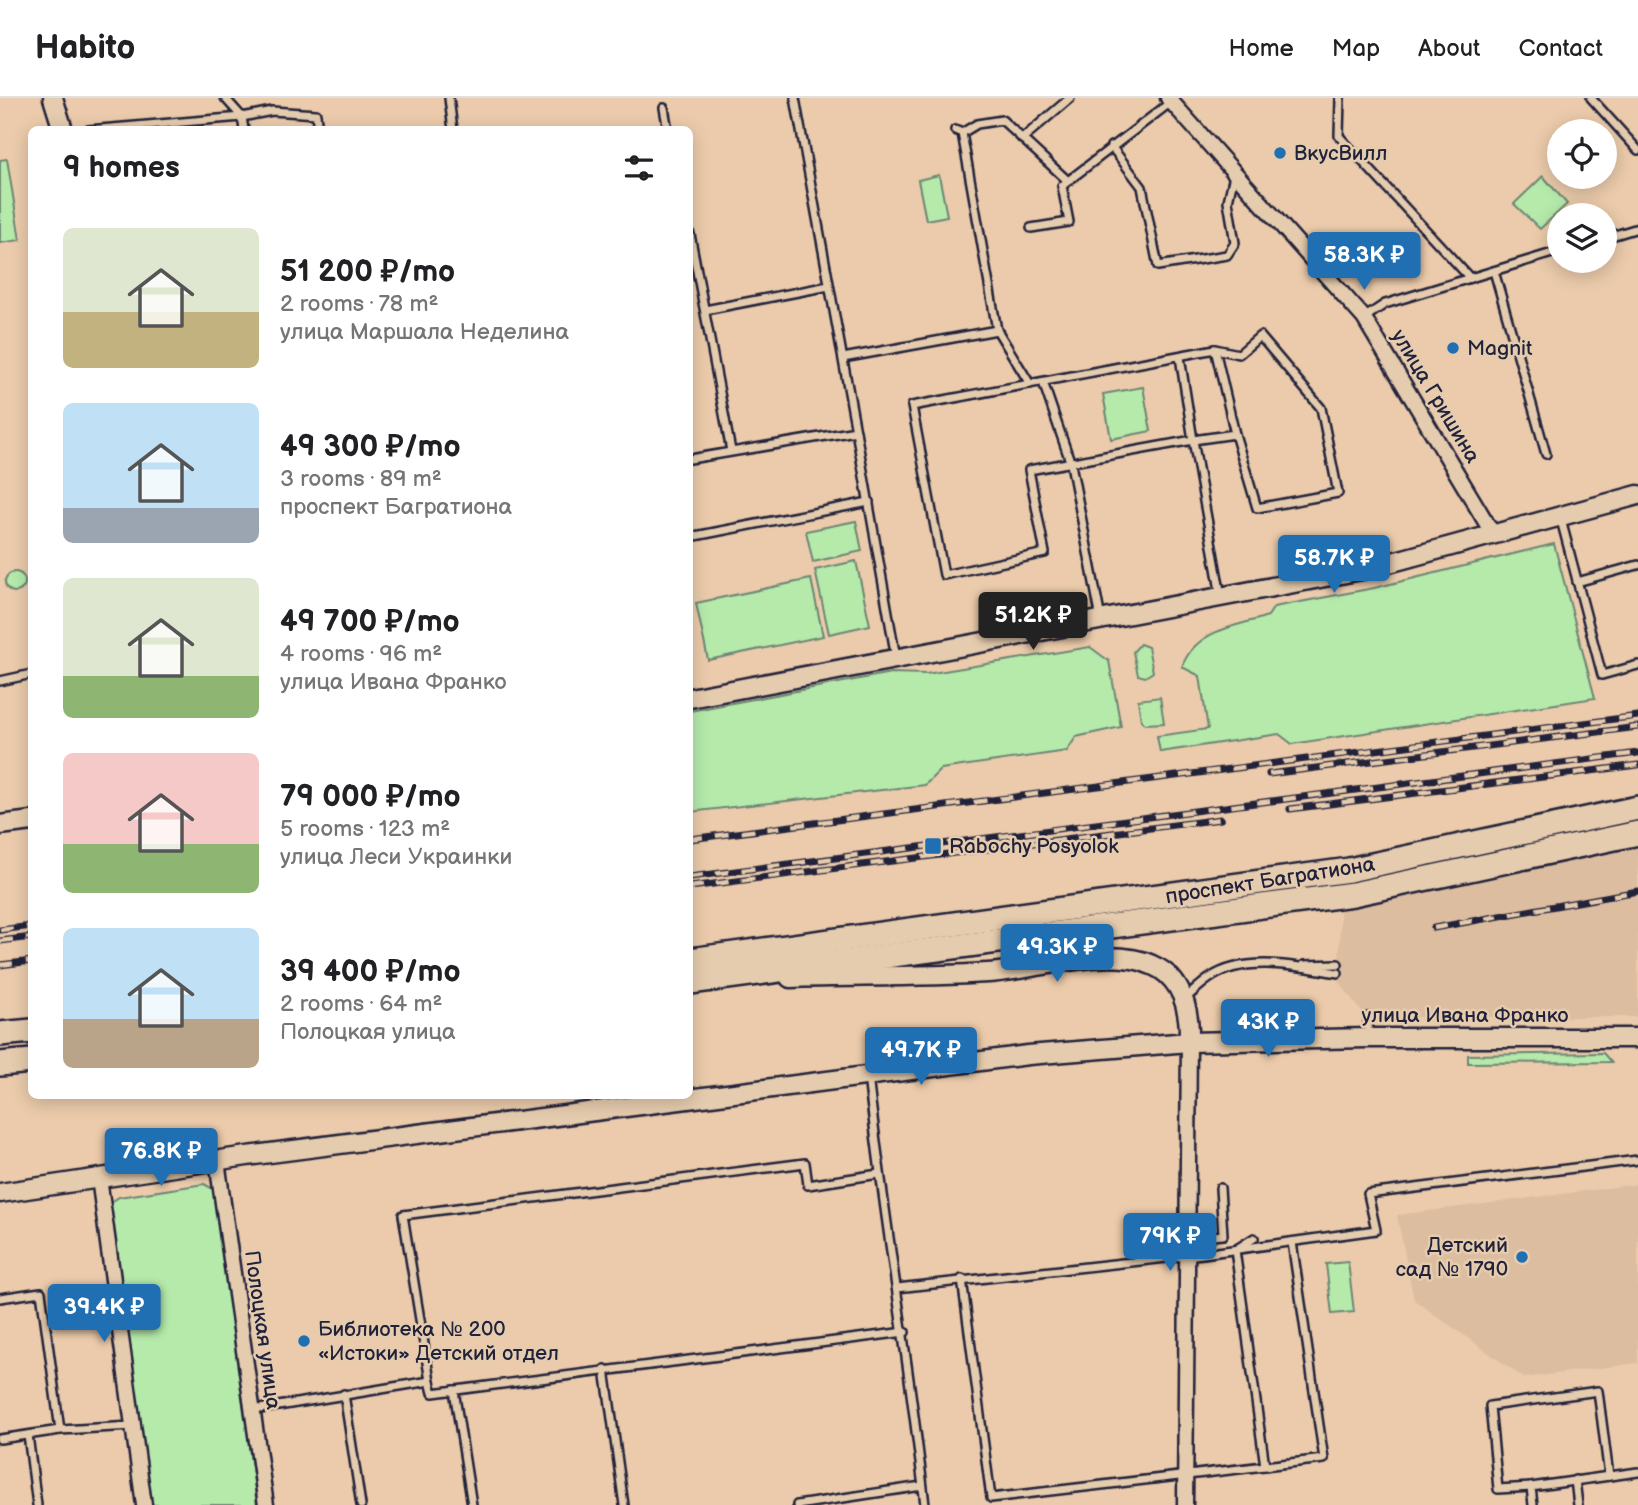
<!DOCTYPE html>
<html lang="en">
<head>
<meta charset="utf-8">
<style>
	:root { --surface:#fff; --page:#f6f6f6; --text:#202124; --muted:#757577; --line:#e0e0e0; --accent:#1f6fb2 }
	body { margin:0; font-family:"Balsamiq Sans",sans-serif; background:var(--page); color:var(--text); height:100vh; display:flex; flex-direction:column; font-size:26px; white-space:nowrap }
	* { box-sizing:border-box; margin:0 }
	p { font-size:23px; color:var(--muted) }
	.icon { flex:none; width:38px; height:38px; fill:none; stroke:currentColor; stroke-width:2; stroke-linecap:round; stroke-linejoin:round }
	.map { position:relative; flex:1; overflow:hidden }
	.details { position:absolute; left:28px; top:28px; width:665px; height:973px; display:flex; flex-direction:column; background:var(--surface); border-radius:10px; box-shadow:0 4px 18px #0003 }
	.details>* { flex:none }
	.fabs { position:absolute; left:1547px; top:21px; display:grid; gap:14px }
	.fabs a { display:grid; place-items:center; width:70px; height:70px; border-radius:50%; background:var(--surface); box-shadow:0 4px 18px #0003; font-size:35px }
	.price { position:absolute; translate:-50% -60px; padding:0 16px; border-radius:7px; background:var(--accent); color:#fff; font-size:23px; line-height:46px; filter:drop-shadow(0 2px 4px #0008) }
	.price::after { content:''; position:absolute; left:50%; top:42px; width:21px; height:16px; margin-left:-10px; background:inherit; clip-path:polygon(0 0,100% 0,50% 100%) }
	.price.on { background:#222; color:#fff }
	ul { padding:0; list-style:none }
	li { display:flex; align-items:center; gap:21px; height:175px; padding:0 35px }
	li span { display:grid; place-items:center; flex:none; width:196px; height:140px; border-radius:10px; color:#555 }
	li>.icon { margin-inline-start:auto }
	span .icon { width:84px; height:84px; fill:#fffc; stroke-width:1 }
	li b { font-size:30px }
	h2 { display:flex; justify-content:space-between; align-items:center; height:84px; padding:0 35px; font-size:30px }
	header { display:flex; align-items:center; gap:42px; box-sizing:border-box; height:98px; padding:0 35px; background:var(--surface); border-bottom:2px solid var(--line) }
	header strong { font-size:33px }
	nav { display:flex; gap:38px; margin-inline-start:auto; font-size:24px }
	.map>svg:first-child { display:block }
	.built { fill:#dcbda0 }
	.green { fill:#b5eaab; stroke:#6c8673; stroke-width:2 }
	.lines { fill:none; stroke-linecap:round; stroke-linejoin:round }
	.service-casing { stroke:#22223b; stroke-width:12 }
	.minor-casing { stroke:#22223b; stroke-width:19 }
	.tertiary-casing { stroke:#22223b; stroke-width:23 }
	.primary-casing { stroke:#22223b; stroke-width:28 }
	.service { stroke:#e6ccae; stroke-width:7 }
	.minor { stroke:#e6ccae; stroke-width:14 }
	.tertiary { stroke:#e6ccae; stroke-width:18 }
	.primary { stroke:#e6ccae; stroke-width:23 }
	.rail-casing { stroke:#22223b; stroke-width:7 }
	.rail { stroke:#e6ccae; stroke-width:4.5; stroke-dasharray:13; stroke-linecap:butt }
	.poi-dot { fill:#1f6fb2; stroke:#e6ccae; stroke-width:2.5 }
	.labels { text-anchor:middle; stroke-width:5; stroke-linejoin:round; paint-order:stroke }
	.poi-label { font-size:21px; fill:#22223b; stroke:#e6ccae; text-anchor:start }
	.street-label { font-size:21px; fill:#22223b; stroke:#e6ccae }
</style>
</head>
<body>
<header>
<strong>Habito</strong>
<nav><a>Home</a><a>Map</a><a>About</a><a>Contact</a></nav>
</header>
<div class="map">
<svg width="1638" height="1407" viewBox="0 0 1638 1407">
	<rect width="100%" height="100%" fill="#ebcbab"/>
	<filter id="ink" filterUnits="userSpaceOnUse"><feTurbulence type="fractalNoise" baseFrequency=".0143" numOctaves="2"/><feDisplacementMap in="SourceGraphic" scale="14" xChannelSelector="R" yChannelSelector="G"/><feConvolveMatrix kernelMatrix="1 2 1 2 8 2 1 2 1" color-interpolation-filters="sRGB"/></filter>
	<g filter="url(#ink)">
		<g class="built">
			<polygon points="1638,723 1638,919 1365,919 1339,883 1341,761 1351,760 1355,754"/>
			<polygon points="1638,1086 1638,1265 1524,1280 1414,1202 1397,1117"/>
		</g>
		<g class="green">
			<polygon points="7,61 20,142 0,145 0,62"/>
			<polygon points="939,77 947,118 926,122 918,82"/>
			<polygon points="1543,78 1567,106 1540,131 1514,106"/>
			<polygon points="1143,289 1151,333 1111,341 1103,296"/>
			<polygon points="856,423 862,453 813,464 806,433"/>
			<path d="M1554,446L1595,600L1292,646L1279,636L1160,654L1157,638L1208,631L1200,578L1182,569C1195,532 1234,529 1268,518L1274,509L1374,490Z"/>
			<polygon points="856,463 870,527 829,536 815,472"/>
			<circle cx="15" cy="484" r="10"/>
			<polygon points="811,481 823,538 708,562 696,505"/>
			<polygon points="1140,546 1148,549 1153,574 1145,579 1138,577 1133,554"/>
			<polygon points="1090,549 1109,563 1121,629 1076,639 1067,653 941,671 925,687 690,714 690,613 891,575 926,576"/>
			<polygon points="1160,599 1164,625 1145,626 1141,622 1138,602"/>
			<polygon points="1603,955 1611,964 1468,965 1468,957"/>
			<polygon points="204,1086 215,1092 257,1407 149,1407 110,1105 119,1099"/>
			<polygon points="1348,1164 1354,1214 1332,1216 1326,1166"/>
		</g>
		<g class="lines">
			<defs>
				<g id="service">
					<polyline points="225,0 242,19 244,32"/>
					<polyline points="449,0 453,32"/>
					<polyline points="1340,0 1339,38 1470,180"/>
					<polyline points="1591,0 1638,52"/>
					<polyline points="664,10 668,32"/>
					<polyline points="88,32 242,19 272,13 316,16 318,32"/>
					<polyline points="955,32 962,35 997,232 1030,286"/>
					<polyline points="962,35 977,26 1002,22 1068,83 1171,4"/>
					<polyline points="1022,41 1070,0"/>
					<polyline points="1111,48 1142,89 1158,168 1227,157 1235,145 1228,103 1234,77"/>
					<polyline points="1031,130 1069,124 1062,88 1068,83"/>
					<polyline points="690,136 731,353"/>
					<polyline points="1605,140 1638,130"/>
					<polyline points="1494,173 1546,356"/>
					<polyline points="705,212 829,188"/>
					<polyline points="1364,220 1385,206 1559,153"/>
					<polyline points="1215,251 1235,336"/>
					<polyline points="1180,259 1193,342 1029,372 1045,455 944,477 912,308 1215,251 1239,256 1260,238 1321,310 1338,395 1257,410 1235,336 1193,342 1221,498"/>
					<polyline points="843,260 997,232"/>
					<polyline points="1043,284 1071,366 1101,521"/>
					<polyline points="856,333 896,560"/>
					<polyline points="690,361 856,333 795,0"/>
					<polyline points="1560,418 1602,577 1638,567"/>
					<polyline points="690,439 869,404"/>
					<polyline points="1577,484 1638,467"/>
					<polyline points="0,583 32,576"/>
					<polyline points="1304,867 1338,866"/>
					<path d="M1185,901C1193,894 1201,886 1210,880C1245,856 1300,869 1338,875"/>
					<polyline points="1368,919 1368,939"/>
					<path d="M868,978C884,1121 909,1263 925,1407"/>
					<polyline points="1188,1140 1223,1137 1220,1090"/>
					<polyline points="1254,1140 1235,1152 1265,1368"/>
					<polyline points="962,1181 991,1400 1324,1361 1292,1144"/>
					<polyline points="897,1190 1203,1156 1376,1132 1368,1096 1638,1062"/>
					<polyline points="0,1200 41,1194 60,1332"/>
					<polyline points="605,1271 624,1407"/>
					<polyline points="430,1283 403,1117 805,1065 808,1087 879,1076"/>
					<polyline points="454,1292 472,1407"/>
					<polyline points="344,1296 361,1407"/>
					<polyline points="254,1312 430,1283 433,1295 905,1234"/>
					<polyline points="28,1337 37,1407"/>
					<polyline points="0,1341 60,1332 133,1328"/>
					<polyline points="1575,1382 1578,1407"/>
					<polyline points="1531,1389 1498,1391 1490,1308 1598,1293 1609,1378"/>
					<polyline points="797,1407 922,1388"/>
					<polyline points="1533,1407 1531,1389 1638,1374"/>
				</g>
				<g id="minor">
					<polyline points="1168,0 1364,220 1493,436"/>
					<polyline points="217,1063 266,1407"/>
					<polyline points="99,1080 144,1407"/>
					<polyline points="1185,1407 1189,944"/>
				</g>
				<g id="tertiary">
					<polyline points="53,0 63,32"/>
					<polyline points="690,600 1367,471 1638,397"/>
					<polyline points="0,727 32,723"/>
					<path d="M790,880C856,878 922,879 988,875C1034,872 1110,847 1152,867C1183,880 1190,914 1189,944"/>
					<polyline points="0,1095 247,1058 1028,957 1189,944 1368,940 1638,940"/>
				</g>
				<g id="primary">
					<polyline points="690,862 1349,772 1638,710"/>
					<polyline points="690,884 1353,796 1638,735"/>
					<polyline points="0,936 32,933"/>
					<polyline points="0,966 32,963"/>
				</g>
			</defs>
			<use href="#service" class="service-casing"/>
			<use href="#minor" class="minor-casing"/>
			<use href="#tertiary" class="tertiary-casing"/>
			<use href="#primary" class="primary-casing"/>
			<use href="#service" class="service"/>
			<use href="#minor" class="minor"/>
			<use href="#tertiary" class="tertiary"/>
			<use href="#primary" class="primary"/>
			<defs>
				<g id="rail">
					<polyline points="1269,676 1638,629"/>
					<polyline points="1290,711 1638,667"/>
					<polyline points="690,741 1638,618"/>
					<polyline points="690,779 1638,655"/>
					<polyline points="690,789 1221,721"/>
					<polyline points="1434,830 1638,793"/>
					<polyline points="0,832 32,828"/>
					<polyline points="0,843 32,839"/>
					<polyline points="0,867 32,863"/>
				</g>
			</defs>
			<use href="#rail" class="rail-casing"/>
			<use href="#rail" class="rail"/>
		</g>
	</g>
	<g class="poi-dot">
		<circle cx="1280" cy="55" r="7"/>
		<circle cx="1453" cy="250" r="7"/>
		<rect x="924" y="739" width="18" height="18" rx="3.5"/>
		<circle cx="1522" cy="1159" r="7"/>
		<circle cx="304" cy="1243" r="7"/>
	</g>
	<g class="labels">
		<g class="poi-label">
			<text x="1294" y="62">ВкусВилл</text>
			<text x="1467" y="257">Magnit</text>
			<text x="949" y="755">Rabochy Posyolok</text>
			<text x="1508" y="1154" text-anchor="end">Детский<tspan x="1508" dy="24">сад № 1790</tspan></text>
			<text x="318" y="1238">Библиотека № 200<tspan x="318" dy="24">«Истоки» Детский отдел</tspan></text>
		</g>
		<g class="street-label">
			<text transform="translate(1436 298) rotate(59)" y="7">улица Гришина</text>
			<text transform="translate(1270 782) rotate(-9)" y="7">проспект Багратиона</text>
			<text x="1465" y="924">улица Ивана Франко</text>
			<text transform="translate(263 1232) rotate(82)" y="7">Полоцкая улица</text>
		</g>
	</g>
</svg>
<div class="fabs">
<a><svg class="icon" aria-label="locate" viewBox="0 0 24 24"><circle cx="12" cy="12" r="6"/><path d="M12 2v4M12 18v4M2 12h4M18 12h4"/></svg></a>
<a><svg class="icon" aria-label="layers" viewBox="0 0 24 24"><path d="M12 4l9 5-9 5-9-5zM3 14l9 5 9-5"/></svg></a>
</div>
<b class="price" style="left:1364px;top:194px">58.3K ₽</b>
<b class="price" style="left:1334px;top:497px">58.7K ₽</b>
<b class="price on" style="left:1033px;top:554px">51.2K ₽</b>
<b class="price" style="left:1057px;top:886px">49.3K ₽</b>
<b class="price" style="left:1268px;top:961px">43K ₽</b>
<b class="price" style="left:921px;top:989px">49.7K ₽</b>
<b class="price" style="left:161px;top:1090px">76.8K ₽</b>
<b class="price" style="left:1170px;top:1175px">79K ₽</b>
<b class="price" style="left:104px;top:1246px">39.4K ₽</b>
<section class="details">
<h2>9 homes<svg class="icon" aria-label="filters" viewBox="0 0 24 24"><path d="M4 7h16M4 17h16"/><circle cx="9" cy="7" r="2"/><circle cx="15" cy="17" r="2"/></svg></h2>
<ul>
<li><span style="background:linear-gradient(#dfe7d0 60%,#c2b280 0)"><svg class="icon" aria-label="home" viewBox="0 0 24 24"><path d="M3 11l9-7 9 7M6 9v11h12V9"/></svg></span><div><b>51 200 ₽/mo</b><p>2 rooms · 78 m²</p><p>улица Маршала Неделина</p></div></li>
<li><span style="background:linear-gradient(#bfe0f5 75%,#9aa5b1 0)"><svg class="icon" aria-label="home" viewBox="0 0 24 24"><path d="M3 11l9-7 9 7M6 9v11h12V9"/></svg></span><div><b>49 300 ₽/mo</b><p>3 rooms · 89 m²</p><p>проспект Багратиона</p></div></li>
<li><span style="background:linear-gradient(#dfe7d0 70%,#8fb573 0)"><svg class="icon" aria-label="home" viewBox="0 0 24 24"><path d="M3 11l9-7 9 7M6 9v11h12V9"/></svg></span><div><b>49 700 ₽/mo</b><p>4 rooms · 96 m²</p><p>улица Ивана Франко</p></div></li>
<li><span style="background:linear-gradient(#f6c9c9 65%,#8fb573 0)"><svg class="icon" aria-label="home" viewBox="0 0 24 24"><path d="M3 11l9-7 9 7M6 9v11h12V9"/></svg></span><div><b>79 000 ₽/mo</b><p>5 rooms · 123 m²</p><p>улица Леси Украинки</p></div></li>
<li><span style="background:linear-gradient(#bfe0f5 65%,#b9a48a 0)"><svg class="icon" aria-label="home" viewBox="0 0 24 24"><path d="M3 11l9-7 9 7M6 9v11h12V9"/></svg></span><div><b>39 400 ₽/mo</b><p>2 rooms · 64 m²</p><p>Полоцкая улица</p></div></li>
</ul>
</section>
</div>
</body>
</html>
